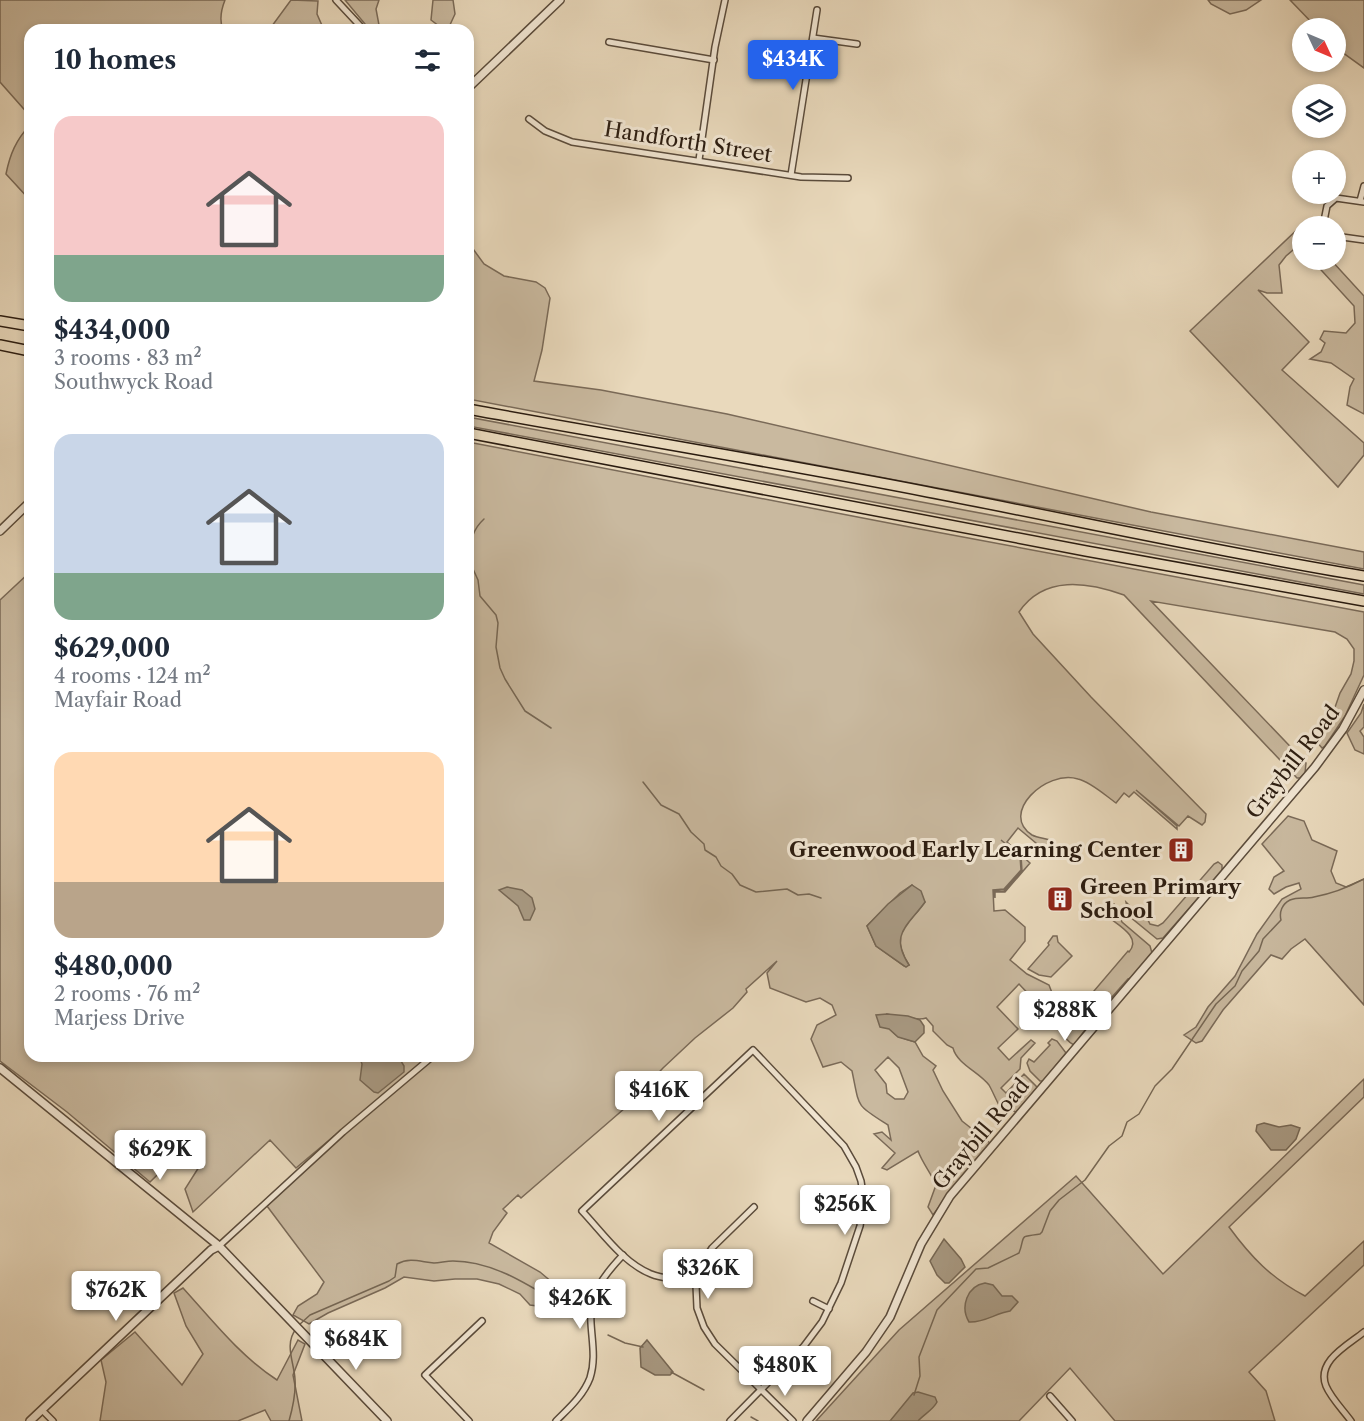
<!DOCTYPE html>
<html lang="en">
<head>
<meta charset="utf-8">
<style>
	:root { --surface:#fff; --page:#f2f2f3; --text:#1f2937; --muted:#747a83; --accent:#2563eb }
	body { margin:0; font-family:"Libre Caslon Text",serif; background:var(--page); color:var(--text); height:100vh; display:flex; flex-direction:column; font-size:22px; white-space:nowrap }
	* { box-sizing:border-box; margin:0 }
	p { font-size:20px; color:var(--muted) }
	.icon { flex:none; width:33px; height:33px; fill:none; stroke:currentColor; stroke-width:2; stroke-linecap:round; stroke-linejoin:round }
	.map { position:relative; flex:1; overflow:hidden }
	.side { position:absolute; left:24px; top:24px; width:450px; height:1038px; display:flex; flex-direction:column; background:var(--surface); border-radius:18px; box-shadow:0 3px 9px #0003 }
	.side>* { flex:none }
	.needle { width:39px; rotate:134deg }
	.buttons { position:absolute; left:1292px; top:18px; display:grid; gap:12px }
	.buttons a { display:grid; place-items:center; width:54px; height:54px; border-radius:50%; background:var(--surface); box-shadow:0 3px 9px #0003; font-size:30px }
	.price { position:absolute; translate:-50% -51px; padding:0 14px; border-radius:6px; background:#fff; color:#222; font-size:20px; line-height:39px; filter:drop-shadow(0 2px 3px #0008) }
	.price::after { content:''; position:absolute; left:50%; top:36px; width:18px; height:14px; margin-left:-9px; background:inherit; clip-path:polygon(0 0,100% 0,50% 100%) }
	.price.current { background:var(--accent); color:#fff }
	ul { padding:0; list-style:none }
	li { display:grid; align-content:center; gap:12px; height:318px; padding:0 30px }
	li span { display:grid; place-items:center; height:186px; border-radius:18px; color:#555 }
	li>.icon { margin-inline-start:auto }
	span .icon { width:108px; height:108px; fill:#fffc; stroke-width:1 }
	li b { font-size:26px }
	h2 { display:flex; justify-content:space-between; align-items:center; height:72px; padding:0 30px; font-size:26px }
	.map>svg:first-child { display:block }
	.green { fill:#c9b99f; stroke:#7a6a58; stroke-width:1.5; fill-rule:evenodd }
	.water { fill:#a89982; stroke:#766754; stroke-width:1.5 }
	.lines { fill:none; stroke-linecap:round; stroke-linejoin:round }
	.stream { stroke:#766754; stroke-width:1.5 }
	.minor-casing { stroke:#5a4b3b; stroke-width:8 }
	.tertiary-casing { stroke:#5a4b3b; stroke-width:10 }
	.motorway-casing { stroke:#2b1c10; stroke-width:12 }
	.minor { stroke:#f1e6d3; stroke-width:5 }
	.tertiary { stroke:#f1e6d3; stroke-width:7 }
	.motorway { stroke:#e9d9bc; stroke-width:9 }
	.labels { text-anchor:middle; stroke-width:6; stroke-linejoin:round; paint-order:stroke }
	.street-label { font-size:21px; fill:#2b1c10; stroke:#f1e6d3 }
	.poi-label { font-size:21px; font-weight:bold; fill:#2b1c10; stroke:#f1e6d3; text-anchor:end }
</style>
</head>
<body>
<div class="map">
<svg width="1364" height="1421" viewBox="0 0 1364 1421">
	<rect width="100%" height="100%" fill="#e9d9bc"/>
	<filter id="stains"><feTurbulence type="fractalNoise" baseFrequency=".00333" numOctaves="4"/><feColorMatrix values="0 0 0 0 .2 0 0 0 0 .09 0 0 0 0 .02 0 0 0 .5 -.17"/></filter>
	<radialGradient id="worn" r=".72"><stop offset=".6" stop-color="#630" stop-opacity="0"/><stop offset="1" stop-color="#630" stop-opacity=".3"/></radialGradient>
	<g class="green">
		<path d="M0,0H225C221,10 219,20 223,30H30V116L0,82Z"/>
		<polygon points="291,0 318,1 317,14 324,30 269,30"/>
		<polygon points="345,0 379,0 376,9 379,25 374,30 370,30"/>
		<polygon points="433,0 453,0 455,14 449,27 439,26 431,20"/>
		<polygon points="1208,0 1261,0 1246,10 1230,14 1211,4"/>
		<polygon points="1290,0 1364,0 1364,68 1335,47 1335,28 1317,28"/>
		<path d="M30,125V199H29L6,174C10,154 16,140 30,125Z"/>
		<polygon points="1301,226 1302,248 1299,245 1286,256 1279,265 1282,293 1267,293 1258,290 1309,342 1282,370 1364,443 1364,455 1338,487 1190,331"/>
		<polygon points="468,242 484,264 504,276 536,282 545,288 550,298 542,350 534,381 601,390 727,414 1151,512 1364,552 1364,569 468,399"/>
		<polygon points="1312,260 1331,260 1364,296 1364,414 1347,405 1350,387 1354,379 1331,363 1310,359 1321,352 1325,343 1320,339 1324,331 1346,333 1355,323 1354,306"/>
		<polygon points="468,417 1364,585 1364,594 468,426"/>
		<path d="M468,442L920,529L1364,612V675L1345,716L1325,746L1322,748L1316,741L1333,713L1340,693L1351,674L1354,661V649L1347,639L1335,632L1151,601L1306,763L1305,773L1300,778H1297L1124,595C1087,582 1044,575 1019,612L1033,634L1091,697L1206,814L1205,822L1202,825L1188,816L1179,826L1136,790L1177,826V829L1134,792L1129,797L1124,793L1116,803C1106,796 1091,782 1078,779C1046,769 999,814 1032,835C1038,838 1044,838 1050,840L1052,857H1047L1042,851L1043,849L1018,828L1007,842L1030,863L1005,892H995V898L994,891H1004L1022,871L1021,856L1001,840L1020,856L1021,870L1004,889L993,890L994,911L1005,910L1025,927V941L1010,960L1027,974L1049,985L1054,998L1082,1023L1085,1030L1074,1045C1064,1040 1062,1031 1056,1023C1044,1009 1031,997 1019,984L997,1007L1018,1029L998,1048L1009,1060L1031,1040L1035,1043L1021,1058L1020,1069L1001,1088L1006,1093L1024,1074L1036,1086L1037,1088L1016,1112L1000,1107C996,1100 993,1092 989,1085C979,1072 957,1064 953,1048L947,1045L933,1031V1026L926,1018C918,1021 896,1016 887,1014C891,1035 894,1036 915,1042L923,1056L936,1066L933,1070L943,1091L962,1121L990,1143L952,1189L933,1215L928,1207L936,1185C931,1173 923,1164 918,1151L887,1170L882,1168L895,1153L874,1134L882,1132L891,1140L888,1125C855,1104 860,1109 852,1071L841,1062L823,1067L811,1039L817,1025L836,1015L832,1005L820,998L806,1002L770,988L767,973L777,961L746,989L747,992L733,1008L695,1038L663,1068L625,1108L521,1198L518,1195L503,1209L507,1213L493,1232L489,1243L540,1272L573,1300L574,1310L566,1316L545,1307L530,1305L520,1294L499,1284L477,1279H455L434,1281L404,1277L385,1288L328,1313L309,1324L293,1315L298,1306L317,1294L324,1282L267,1206L330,1147L333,1137L296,1168L270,1140L193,1212L185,1189L204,1159L198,1135L150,1182L67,1112L0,1061V600L30,572V1056H468ZM912,885L925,902C907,927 888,932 909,965L904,966L876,946L867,926L900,893ZM888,1057L899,1068L908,1092L904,1099H895L887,1093L886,1084L875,1070Z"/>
		<polygon points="1364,704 1364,727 1360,731 1364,737 1364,754 1355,750 1347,733 1361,713"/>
		<polygon points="1288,816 1304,821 1312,840 1337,851 1331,871 1336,883 1346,887 1364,879 1364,1005 1305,939 1291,949 1282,959 1271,955 1223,1010 1202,1041 1196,1043 1184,1035 1196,1027 1208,1007 1235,976 1257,934 1282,899 1301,889 1299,883 1286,887 1274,894 1269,889 1274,877 1284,871 1262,844"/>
		<polygon points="1218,862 1222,865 1222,871 1163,938 1157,939 1129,916 1126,902 1135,911 1148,910 1146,916 1150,924 1158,926 1163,923 1214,864"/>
		<path d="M1114,904L1122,922L1150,946L1152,953L1131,978L1128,979L1096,1015L1088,1016L1081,1010L1082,1005L1128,951L1129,952C1142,937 1118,925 1107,916L1111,906Z"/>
		<polygon points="1053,936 1057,936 1058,942 1072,956 1051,977 1039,975 1028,969 1049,945 1048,943"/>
		<polygon points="1052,1039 1057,1041 1066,1053 1043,1081 1040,1081 1030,1071 1027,1063 1029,1059 1034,1062 1050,1045 1048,1043"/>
		<path d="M1364,1079V1097L1229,1227C1251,1257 1271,1278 1305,1296L1364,1241V1265L1249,1372L1266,1391L1275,1421H1115L1070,1368L1019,1421H816L899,1330L1076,1176L1163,1274Z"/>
		<path d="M183,1288C212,1320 240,1356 277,1380L298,1340L305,1344L293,1375L302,1421H271L265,1410L238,1421H100L106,1382L101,1360L135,1332L182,1385L203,1354L186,1326L174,1293Z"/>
	</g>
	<g class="water">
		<path d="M912,885L921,891L925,902C908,926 889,934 909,965L906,967L876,946L867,926L888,904Z"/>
		<polygon points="507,887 522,890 532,898 535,909 530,920 524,920 518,906 499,890"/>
		<polygon points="887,1014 908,1016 920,1020 924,1026 924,1033 915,1042 898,1037 889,1029 880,1027 876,1015"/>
		<polygon points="359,1056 398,1056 404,1066 404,1072 378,1093 374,1092 360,1080 362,1064"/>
		<polygon points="1264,1123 1279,1127 1291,1125 1300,1128 1296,1139 1286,1150 1271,1150 1256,1131 1257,1125"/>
		<polygon points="944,1239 961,1259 965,1267 949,1283 945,1283 937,1275 930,1261"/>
		<path d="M985,1283L993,1285L1002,1296H1012L1018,1302L1010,1311C996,1313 984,1323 969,1322C960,1307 967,1286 985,1283Z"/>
		<polygon points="647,1340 673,1372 670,1375 655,1375 641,1367 640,1348"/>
		<path d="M918,1392L935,1397L937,1402C933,1410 924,1414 918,1421H890L913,1393Z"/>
	</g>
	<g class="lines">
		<g class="stream">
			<path d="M468,557C471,541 472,530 484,519"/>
			<polyline points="468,558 478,580 480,596 496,615 498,623 496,647 500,668 505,679 525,711 551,728"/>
			<polyline points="643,782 661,805 679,814 691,832 704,844 705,850 716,857 721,866 732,874 740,885 756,892 787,889 798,895 809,894 821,898"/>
			<path d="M299,1325L310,1315L389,1281L395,1277L397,1264C410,1257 421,1262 434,1263C440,1263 446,1261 453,1261C495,1261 533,1288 568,1309"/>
			<polyline points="608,1335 625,1343 643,1347"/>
			<polyline points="671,1372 704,1390"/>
			<path d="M914,1395L920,1376L919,1357L937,1310L976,1269L988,1268L1019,1253C1026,1235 1017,1237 1040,1234L1042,1232L1050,1211L1059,1200L1085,1180L1109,1146L1122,1136L1127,1122L1139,1114L1155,1086L1172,1069L1216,1004L1235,986L1242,971L1259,951L1263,939L1281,920C1279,912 1282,904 1290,900C1298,897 1306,899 1314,897C1331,894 1349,887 1364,879"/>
			<polyline points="751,1417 758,1421"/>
			<path d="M289,1421C293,1407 296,1394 295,1379C294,1362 284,1344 296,1329"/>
		</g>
		<defs>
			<g id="minor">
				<polyline points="336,0 364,30"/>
				<polyline points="813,38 857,44"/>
				<polyline points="609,42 714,60"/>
				<polyline points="529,119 545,131 572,142 801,177 848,178"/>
				<polyline points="699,160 715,47 725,0"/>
				<polyline points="791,175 817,10"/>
				<polyline points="1360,201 1364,186"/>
				<polyline points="1323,226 1327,206 1336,198 1364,202"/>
				<polyline points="1335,236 1364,240"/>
				<polyline points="864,1191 879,1189"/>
				<polyline points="754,1207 712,1248 705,1259 696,1285 697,1308 704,1327 715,1344 793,1421"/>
				<polyline points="219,1246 343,1132 433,1056"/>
				<path d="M696,1285C682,1278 665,1280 651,1274C623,1263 602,1232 582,1211L753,1050L844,1146L856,1167L861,1181L864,1201L860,1226L841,1283L822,1322L804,1346L730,1421"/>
				<polyline points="813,1301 829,1309"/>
				<polyline points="1050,1396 1072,1421"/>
				<polyline points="42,1410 53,1421"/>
				<polyline points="469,1421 425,1375 482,1321"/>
				<path d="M556,1421C569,1408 583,1396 590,1378C596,1359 592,1342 591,1323C589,1294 604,1275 623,1255"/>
				<path d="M1351,1421C1343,1410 1331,1398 1326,1386C1316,1361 1348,1345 1364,1332"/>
			</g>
			<g id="tertiary">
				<polyline points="468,88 560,0"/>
				<polyline points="0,531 30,502"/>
				<polyline points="0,1068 219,1246 387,1421"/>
				<polyline points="30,1421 175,1284 211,1250 219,1246"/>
				<polyline points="807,1421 866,1352 890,1317 921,1244 950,1196 1315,767 1343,729 1364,690"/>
			</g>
			<g id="motorway">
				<polyline points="0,321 30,326"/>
				<polyline points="0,345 30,351"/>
				<path d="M468,409C621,437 775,462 928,492C1073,520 1218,552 1364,576"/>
				<polyline points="468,433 1086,551 1364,601"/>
			</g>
		</defs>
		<use href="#minor" class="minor-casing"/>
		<use href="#tertiary" class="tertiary-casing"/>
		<use href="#motorway" class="motorway-casing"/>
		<use href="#minor" class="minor"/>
		<use href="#tertiary" class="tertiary"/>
		<use href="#motorway" class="motorway"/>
	</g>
	<defs>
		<symbol id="building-square" viewBox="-11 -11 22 22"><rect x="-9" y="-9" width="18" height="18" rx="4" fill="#8f2418" stroke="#f1e6d3"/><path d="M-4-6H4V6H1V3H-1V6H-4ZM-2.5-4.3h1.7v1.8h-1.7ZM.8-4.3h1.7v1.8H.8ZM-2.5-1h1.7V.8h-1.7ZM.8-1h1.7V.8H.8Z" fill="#fff"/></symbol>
	</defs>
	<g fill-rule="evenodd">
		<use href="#building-square" x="1166" y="835" width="30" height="30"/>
		<use href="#building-square" x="1045" y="884" width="30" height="30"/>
	</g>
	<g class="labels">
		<g class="street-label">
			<text transform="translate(688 142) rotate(9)" y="7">Handforth Street</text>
			<text transform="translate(1293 762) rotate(-52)" y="7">Graybill Road</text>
			<text transform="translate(981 1134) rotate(-50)" y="7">Graybill Road</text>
		</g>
		<g class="poi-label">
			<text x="1162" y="857">Greenwood Early Learning Center</text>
			<text x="1080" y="894" text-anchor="start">Green Primary<tspan x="1080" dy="24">School</tspan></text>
		</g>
	</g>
	<rect width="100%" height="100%" filter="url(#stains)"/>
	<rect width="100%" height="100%" fill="url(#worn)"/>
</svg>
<div class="buttons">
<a><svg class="needle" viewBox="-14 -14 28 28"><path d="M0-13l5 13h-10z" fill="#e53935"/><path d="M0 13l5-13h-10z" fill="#747a83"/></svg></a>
<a><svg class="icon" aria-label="layers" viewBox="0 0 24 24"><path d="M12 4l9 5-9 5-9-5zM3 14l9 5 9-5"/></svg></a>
<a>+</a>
<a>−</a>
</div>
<b class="price current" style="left:793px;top:91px">$434K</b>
<b class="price" style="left:1065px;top:1042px">$288K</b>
<b class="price" style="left:659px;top:1122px">$416K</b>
<b class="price" style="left:160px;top:1181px">$629K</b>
<b class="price" style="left:845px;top:1236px">$256K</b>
<b class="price" style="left:708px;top:1300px">$326K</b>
<b class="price" style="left:116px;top:1322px">$762K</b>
<b class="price" style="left:580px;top:1330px">$426K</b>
<b class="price" style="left:356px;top:1371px">$684K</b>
<b class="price" style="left:785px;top:1397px">$480K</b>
<section class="side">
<h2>10 homes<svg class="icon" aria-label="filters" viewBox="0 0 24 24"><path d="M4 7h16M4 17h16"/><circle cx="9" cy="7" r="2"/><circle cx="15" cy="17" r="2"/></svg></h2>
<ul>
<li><span style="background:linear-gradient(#f6c9c9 75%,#7fa58c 0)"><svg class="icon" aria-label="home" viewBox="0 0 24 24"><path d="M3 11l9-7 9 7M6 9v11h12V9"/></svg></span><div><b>$434,000</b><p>3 rooms · 83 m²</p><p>Southwyck Road</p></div></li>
<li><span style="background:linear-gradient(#c9d6e8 75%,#7fa58c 0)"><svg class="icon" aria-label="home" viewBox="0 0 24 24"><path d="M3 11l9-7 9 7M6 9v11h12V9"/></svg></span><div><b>$629,000</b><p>4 rooms · 124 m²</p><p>Mayfair Road</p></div></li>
<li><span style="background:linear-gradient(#ffd9b3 70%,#b9a48a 0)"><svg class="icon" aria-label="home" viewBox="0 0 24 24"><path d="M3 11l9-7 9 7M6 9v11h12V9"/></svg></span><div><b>$480,000</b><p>2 rooms · 76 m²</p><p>Marjess Drive</p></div></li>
</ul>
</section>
</div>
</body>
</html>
